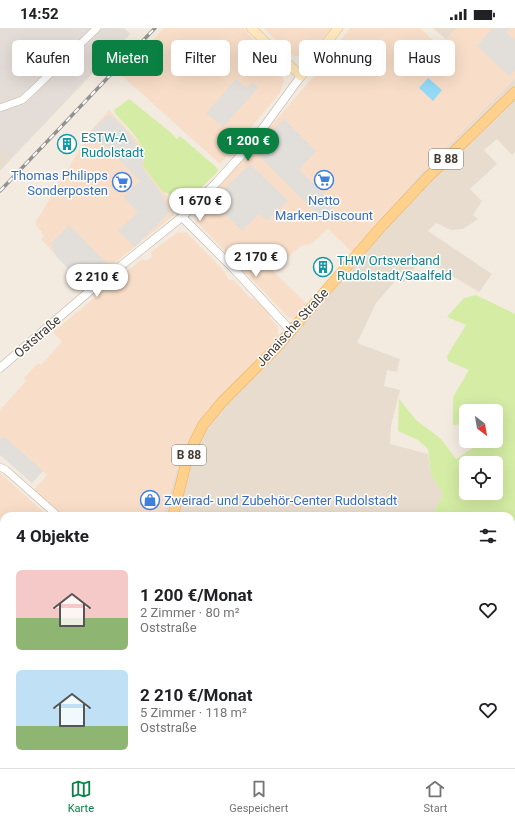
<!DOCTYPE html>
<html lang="de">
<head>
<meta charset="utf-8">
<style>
	:root { --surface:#fff; --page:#f6f6f6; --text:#202124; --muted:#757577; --line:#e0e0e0; --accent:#0b8043 }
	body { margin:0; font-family:Roboto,sans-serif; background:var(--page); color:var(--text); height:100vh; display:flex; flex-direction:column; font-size:15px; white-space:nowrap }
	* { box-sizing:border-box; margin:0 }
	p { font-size:13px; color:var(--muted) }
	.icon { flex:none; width:22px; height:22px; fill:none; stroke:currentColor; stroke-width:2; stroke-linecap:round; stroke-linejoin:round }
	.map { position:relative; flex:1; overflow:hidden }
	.drawer { position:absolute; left:0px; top:484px; width:515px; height:256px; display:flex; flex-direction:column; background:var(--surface); border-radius:12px 12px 0 0; box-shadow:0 4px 16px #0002 }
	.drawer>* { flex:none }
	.guide { position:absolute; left:12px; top:12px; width:491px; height:36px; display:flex; gap:8px }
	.needle { width:26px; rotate:149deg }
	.controls { position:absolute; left:459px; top:376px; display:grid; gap:8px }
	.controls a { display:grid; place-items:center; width:44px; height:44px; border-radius:6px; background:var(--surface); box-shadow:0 4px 16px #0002; font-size:20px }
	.price { position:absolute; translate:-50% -34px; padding:0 9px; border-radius:14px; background:#fff; color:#222; font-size:13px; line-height:26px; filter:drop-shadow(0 1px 2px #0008) }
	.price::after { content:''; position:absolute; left:50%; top:24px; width:12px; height:9px; margin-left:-6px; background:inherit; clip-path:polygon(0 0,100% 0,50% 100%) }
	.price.on { background:var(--accent); color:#fff }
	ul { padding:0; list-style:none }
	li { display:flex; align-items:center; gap:12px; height:100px; padding:0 16px }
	li span { display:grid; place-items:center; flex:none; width:112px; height:80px; border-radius:6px; color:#555 }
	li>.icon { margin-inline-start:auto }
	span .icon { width:48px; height:48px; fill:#fffc; stroke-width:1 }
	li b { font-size:17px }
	h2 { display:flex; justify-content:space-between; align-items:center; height:48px; padding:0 16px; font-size:17px }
	.tag { padding:0 14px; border-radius:6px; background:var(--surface); box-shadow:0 4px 16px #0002; font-size:14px; line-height:36px }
	.tag.on { background:var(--accent); color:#fff }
	.status { display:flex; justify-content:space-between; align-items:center; height:28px; padding:0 20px; background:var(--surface); direction:ltr }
	.status svg { height:11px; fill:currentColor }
	.tabs { display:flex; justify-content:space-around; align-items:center; height:56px; border-top:1px solid var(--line); background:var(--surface); font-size:11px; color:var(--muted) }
	.tabs a { display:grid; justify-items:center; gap:2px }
	.tabs .on { color:var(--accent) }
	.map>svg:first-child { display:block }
	.residential { fill:#e7dcce }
	.commercial { fill:#f8dec8 }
	.industrial { fill:#e4dcd6 }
	.green { fill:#d4eca4; fill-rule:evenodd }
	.parking { fill:#e2deda }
	.water { fill:#94daf7 }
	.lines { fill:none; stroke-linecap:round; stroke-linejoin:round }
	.minor-casing { stroke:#c1b4a5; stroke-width:8 }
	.tertiary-casing { stroke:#c1b4a5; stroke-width:9 }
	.secondary-casing { stroke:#dbbe8c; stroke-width:10 }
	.primary-casing { stroke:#f0ae51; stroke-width:11 }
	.minor { stroke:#fff; stroke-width:7 }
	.tertiary { stroke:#fff; stroke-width:8 }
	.secondary { stroke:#ffe8be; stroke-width:9 }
	.primary { stroke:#ffd18d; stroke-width:10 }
	.rail-casing { stroke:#929292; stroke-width:3.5 }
	.rail { stroke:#fff; stroke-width:2; stroke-dasharray:6; stroke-linecap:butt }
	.labels { text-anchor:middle; stroke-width:3; stroke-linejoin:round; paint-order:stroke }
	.shield { fill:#fff; stroke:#7c756f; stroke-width:1 }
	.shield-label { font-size:12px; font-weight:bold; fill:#443a31 }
	.culture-label { font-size:13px; fill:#0d838f; stroke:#fff; text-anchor:start }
	.shop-label { font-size:13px; fill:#366cbe; stroke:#fff; text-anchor:end }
	.street-label { font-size:13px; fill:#443a31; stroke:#fff }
</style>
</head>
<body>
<div class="status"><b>14:52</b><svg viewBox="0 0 49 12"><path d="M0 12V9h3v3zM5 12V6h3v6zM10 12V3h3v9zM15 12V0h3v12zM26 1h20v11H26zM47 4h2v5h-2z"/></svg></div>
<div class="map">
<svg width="515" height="740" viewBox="0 0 515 740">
	<rect width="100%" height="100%" fill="#f3ebe0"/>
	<g class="residential">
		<polygon points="433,0 457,0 446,11"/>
		<polygon points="515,50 515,124 512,127 497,111 484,122 497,136 470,161 482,173 473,187 478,191 463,201 451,202 436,195 428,203 492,246 479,264 422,230 404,254 397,251 376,275 357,315 400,331 397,344 387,342 384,358 400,362 391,398 390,416 428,426 431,447 443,466 432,488 163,488 177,440 195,400 217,370 271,317 278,308 296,290 418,148"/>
		<polygon points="0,121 11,131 0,143"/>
	</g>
	<g class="commercial">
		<polygon points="164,0 243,0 281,42 284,53 280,65 220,136 120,46"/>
		<polygon points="264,0 331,0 317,18 307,27 296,28 288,26"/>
		<polygon points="350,0 420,0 439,18 457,0 515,0 515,50 418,148 353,225 328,201 311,216 302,217 273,243 308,277 293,291 287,288 197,194 197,184 313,49"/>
		<polygon points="109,82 148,124 174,187 85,259 41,211 44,208 35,195 91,103"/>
		<polygon points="178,204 187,205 224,243 229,252 234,252 250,270 255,271 271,287 269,289 278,298 278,308 271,317 217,370 195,400 177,440 163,488 62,488 33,463 47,447 4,408 0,412 0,382 26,353 24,350 38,335 41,337 62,314 53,304 142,231 146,233 152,229 151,224"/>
		<polygon points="0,445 48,488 4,488 4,600 0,605"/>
	</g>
	<polygon class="industrial" points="0,0 124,0 130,6 11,131 0,121"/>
	<g class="green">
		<path d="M129,71L169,103L177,111L180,108L216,139L218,143L192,169L179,170L162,163L143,138C149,116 128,101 115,85L114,82Z"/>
		<path d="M476,267L515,286V531L511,533V488H432L443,466L431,447L428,421L418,412L398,403L399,371L416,392L441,411L456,431L479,416L476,413H496V383H466V401L462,396L453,397V369L469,342L448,333L447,328L466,297L447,289L464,270ZM466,435H496V465H466Z"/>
		<polygon points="110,736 298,736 297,740 108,740"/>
	</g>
	<g class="parking">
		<polygon points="493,0 510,0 506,4 515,12 515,42 509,48 477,18"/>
		<polygon points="236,51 247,60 253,55 258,60 223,99 206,85"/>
		<polygon points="107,88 112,88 126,102 137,117 145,129 142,139 161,165 170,184 135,219 118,203 138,184 123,169 140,153 91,103"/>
		<polygon points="284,91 316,123 299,141 335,177 322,191 253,122"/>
		<polygon points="250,136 288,173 267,193 259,186 242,203 212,173"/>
		<polygon points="69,197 109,238 84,257 56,228 51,215"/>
		<polygon points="4,408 43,443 32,455 0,427 0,412"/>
	</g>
	<polygon class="water" points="428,50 442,62 433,73 419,60"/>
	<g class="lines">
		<defs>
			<g id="minor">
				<polyline points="0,80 22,72 30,65 97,0"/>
				<polyline points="0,439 6,442 58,488"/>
				<polyline points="0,610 4,605"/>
			</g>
			<g id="tertiary">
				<polyline points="182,189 234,241 291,303"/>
				<polyline points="0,340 92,261 182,189 216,155 244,124 263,100 301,48"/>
			</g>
			<polyline id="secondary" points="251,0 301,48 338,0"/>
			<g id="primary">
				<polyline points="173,488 186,435 194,415 203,397 222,374 277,319 380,200 427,150 515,64"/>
				<polyline points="59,740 61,736"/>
			</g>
		</defs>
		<use href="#minor" class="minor-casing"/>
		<use href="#tertiary" class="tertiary-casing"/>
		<use href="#secondary" class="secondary-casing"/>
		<use href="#primary" class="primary-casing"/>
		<use href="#minor" class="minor"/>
		<use href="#tertiary" class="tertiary"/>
		<use href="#secondary" class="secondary"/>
		<use href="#primary" class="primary"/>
		<defs>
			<polyline id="rail" points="0,163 155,0"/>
		</defs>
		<use href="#rail" class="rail-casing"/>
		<use href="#rail" class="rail"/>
	</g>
	<defs>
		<symbol id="building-ring" viewBox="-11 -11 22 22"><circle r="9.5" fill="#fff" stroke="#0f9aa8" stroke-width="1.5"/><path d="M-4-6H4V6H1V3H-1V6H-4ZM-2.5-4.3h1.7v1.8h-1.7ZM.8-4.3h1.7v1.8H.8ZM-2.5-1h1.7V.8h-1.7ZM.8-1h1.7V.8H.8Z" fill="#0f9aa8"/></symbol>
		<symbol id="supermarket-ring" viewBox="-11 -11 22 22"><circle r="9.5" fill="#fff" stroke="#3f7fe0" stroke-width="1.5"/><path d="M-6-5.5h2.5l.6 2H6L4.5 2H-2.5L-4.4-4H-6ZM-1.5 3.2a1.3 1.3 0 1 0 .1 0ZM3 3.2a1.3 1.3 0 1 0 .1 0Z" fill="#3f7fe0"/></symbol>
		<symbol id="shop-ring" viewBox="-11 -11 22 22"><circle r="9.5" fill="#fff" stroke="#3f7fe0" stroke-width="1.5"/><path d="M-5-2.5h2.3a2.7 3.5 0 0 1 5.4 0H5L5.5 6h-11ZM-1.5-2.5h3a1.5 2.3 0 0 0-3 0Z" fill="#3f7fe0"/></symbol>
	</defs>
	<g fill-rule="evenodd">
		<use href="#building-ring" x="56" y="105" width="22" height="22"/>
		<use href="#supermarket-ring" x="313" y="141" width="22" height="22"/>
		<use href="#supermarket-ring" x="111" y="143" width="22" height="22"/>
		<use href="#building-ring" x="312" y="228" width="22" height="22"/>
		<use href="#shop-ring" x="139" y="461" width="22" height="22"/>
	</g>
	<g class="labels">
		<g class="shield">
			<rect x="429" y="121" width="34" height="20" rx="3"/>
			<rect x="172" y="417" width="34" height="20" rx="3"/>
		</g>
		<g class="shield-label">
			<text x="446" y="135">B 88</text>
			<text x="189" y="431">B 88</text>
		</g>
		<g class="culture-label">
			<text x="81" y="114">ESTW-A<tspan x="81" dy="15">Rudolstadt</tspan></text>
			<text x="337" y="237">THW Ortsverband<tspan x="337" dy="15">Rudolstadt/Saalfeld</tspan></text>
		</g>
		<g class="shop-label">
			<text x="108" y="152">Thomas Philipps<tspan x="108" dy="15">Sonderposten</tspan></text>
			<text x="324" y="177" text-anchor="middle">Netto<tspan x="324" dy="15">Marken-Discount</tspan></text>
			<text x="164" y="477" text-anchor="start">Zweirad- und Zubehör-Center Rudolstadt</text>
		</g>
		<g class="street-label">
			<text transform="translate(292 299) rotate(-48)" y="5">Jenaische Straße</text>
			<text transform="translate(37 308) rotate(-41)" y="5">Oststraße</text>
		</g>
	</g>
</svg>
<div class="controls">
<a><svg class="needle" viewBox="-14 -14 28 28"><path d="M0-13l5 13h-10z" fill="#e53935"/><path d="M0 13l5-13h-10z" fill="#757577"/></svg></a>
<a><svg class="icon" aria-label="locate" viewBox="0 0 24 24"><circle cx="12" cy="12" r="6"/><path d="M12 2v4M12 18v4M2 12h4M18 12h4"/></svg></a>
</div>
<b class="price on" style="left:248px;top:134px">1 200 €</b>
<b class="price" style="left:200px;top:194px">1 670 €</b>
<b class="price" style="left:256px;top:250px">2 170 €</b>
<b class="price" style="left:97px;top:270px">2 210 €</b>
<div class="guide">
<a class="tag">Kaufen</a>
<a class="tag on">Mieten</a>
<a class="tag">Filter</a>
<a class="tag">Neu</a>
<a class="tag">Wohnung</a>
<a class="tag">Haus</a>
</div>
<section class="drawer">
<h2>4 Objekte<svg class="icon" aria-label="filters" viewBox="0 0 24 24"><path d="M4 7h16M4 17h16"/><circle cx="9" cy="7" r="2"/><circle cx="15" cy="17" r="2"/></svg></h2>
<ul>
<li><span style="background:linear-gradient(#f6c9c9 60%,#8fb573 0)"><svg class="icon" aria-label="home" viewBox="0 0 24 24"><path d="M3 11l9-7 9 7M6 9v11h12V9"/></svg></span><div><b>1 200 €/Monat</b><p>2 Zimmer · 80 m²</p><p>Oststraße</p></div><svg class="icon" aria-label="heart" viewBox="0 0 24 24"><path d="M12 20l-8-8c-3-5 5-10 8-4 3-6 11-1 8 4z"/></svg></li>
<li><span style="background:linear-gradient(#bfe0f5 70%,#8fb573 0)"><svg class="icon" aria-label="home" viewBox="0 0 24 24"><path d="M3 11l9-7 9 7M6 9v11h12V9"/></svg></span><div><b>2 210 €/Monat</b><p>5 Zimmer · 118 m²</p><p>Oststraße</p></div><svg class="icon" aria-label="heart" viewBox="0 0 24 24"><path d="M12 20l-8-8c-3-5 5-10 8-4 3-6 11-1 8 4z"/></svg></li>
</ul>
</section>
</div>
<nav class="tabs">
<a class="on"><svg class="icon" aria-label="map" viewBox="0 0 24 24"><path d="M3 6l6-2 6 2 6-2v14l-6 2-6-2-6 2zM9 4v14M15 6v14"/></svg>Karte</a>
<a><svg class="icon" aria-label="saved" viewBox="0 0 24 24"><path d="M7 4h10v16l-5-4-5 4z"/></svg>Gespeichert</a>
<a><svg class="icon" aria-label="home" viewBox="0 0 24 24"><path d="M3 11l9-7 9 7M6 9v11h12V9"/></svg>Start</a>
</nav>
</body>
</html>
